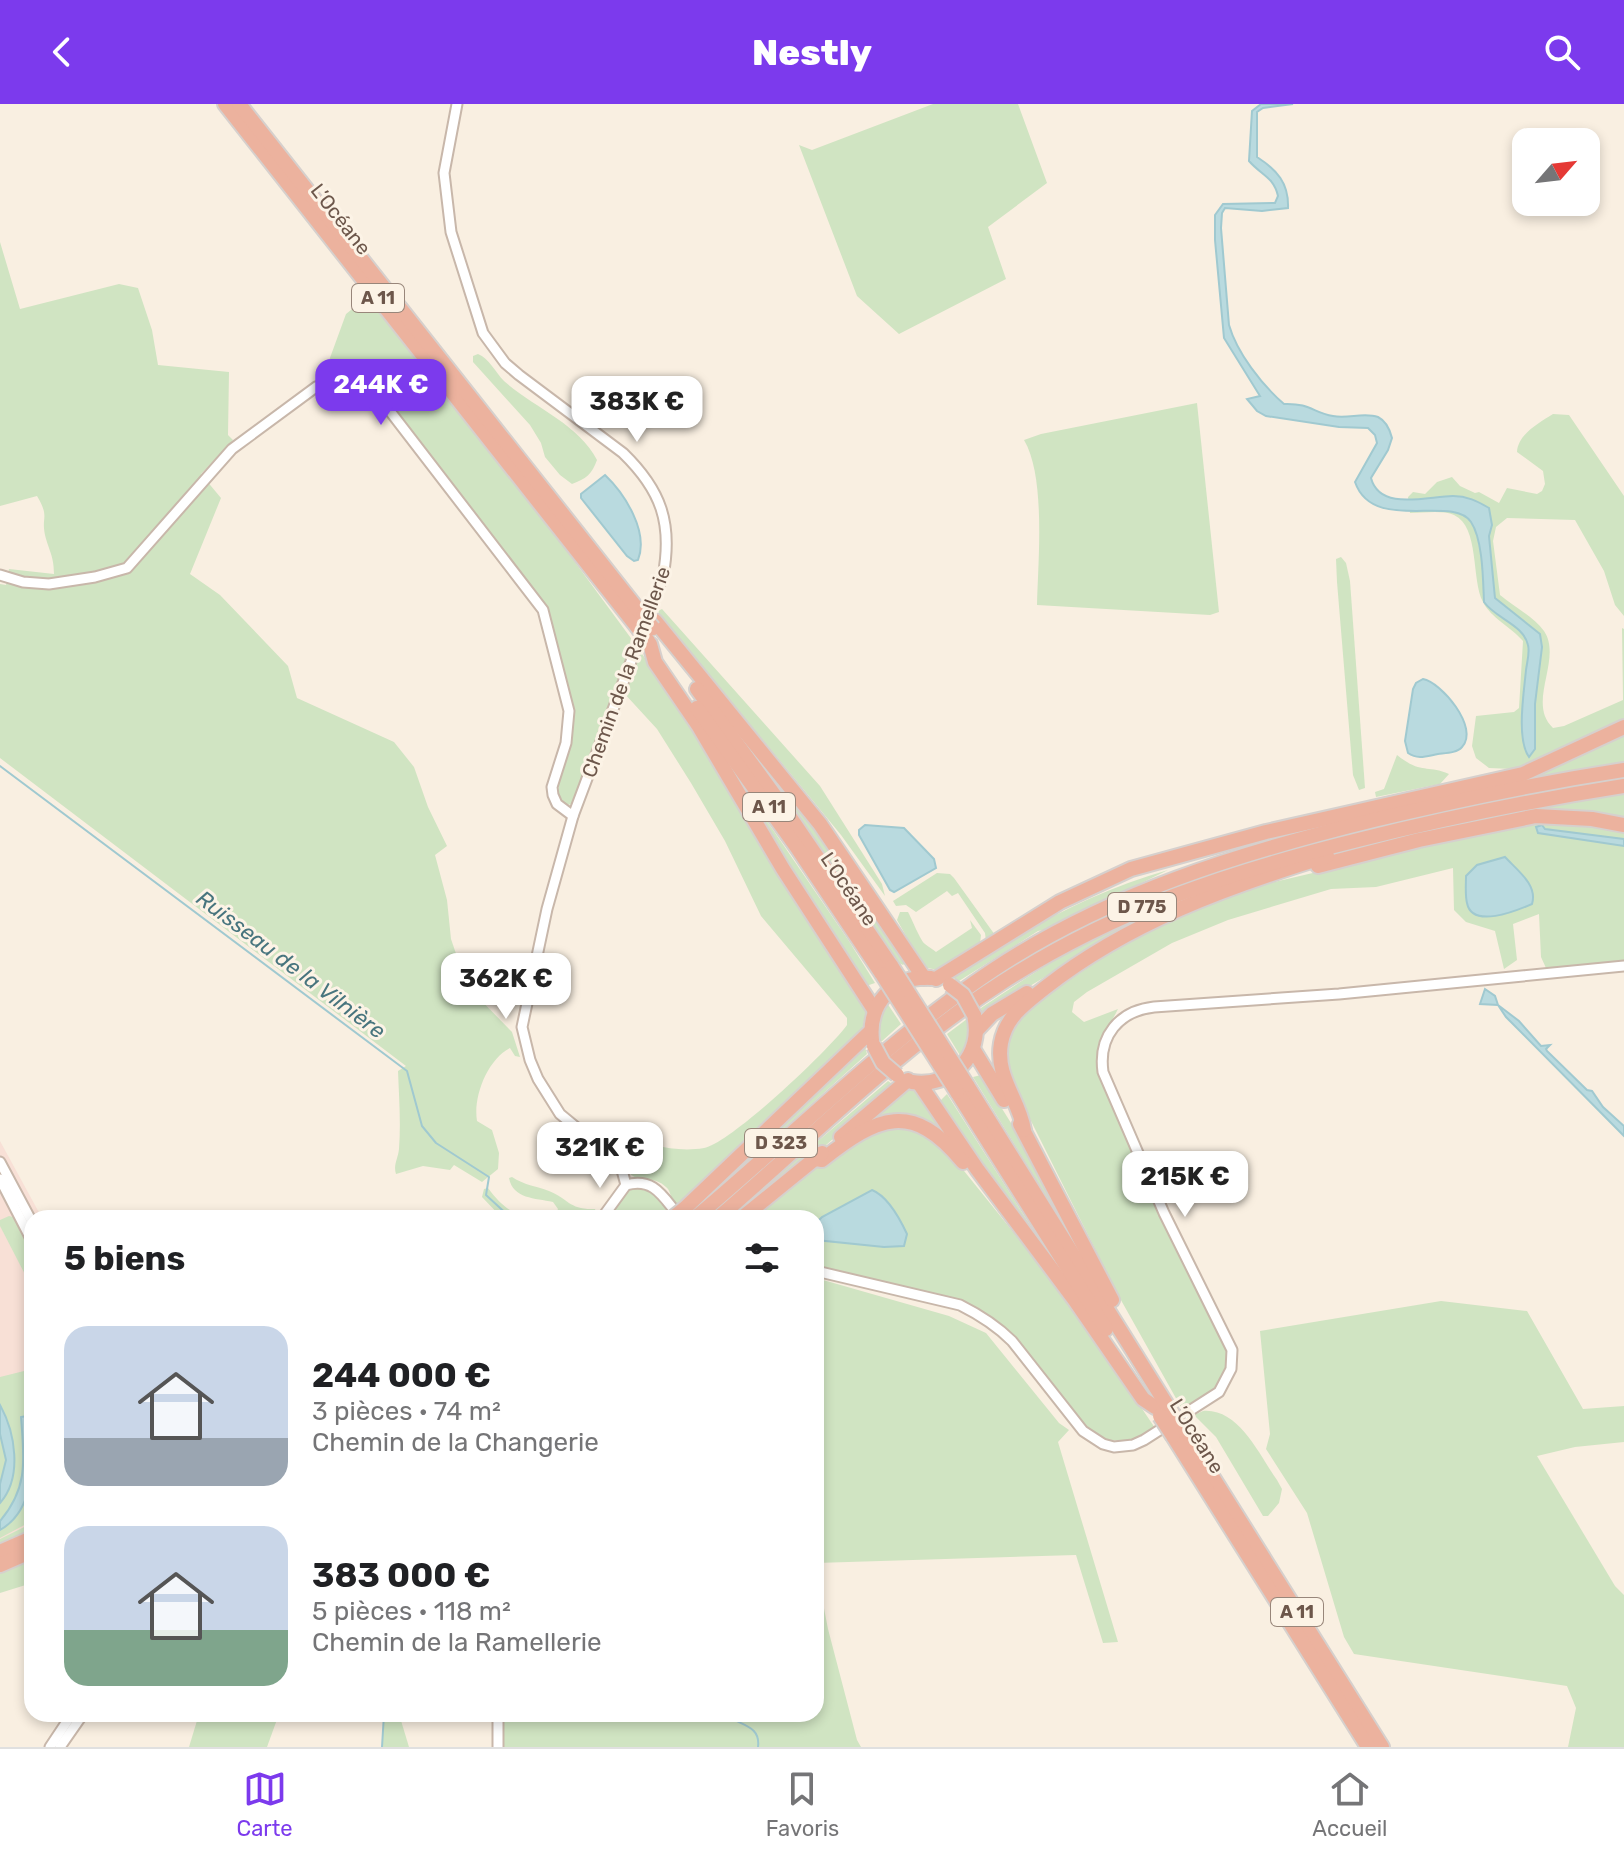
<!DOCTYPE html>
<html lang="fr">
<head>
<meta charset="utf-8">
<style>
	:root { --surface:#fff; --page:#f2f2f2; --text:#202124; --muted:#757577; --line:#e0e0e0; --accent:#7c3aed }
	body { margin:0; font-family:Rubik,sans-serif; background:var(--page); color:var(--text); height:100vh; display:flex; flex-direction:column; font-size:30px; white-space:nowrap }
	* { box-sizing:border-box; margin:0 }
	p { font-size:26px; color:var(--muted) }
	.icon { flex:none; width:44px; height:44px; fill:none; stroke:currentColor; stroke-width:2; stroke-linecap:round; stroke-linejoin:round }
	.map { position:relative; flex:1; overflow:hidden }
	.drawer { position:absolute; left:24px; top:1106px; width:800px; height:512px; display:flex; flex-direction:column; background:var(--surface); border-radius:24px; box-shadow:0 4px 12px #0003 }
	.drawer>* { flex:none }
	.needle { width:52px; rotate:62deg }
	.fabs { position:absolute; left:1512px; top:24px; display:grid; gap:16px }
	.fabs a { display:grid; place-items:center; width:88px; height:88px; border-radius:16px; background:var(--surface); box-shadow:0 4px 12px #0003; font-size:40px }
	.price { position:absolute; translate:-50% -68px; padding:0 18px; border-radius:16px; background:#fff; color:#222; font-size:26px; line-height:52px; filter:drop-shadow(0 2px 4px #0008) }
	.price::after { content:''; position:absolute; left:50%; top:48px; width:24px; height:18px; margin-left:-12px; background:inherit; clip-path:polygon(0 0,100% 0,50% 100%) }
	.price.on { background:var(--accent); color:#fff }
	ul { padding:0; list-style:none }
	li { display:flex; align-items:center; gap:24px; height:200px; padding:0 40px }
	li span { display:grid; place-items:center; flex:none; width:224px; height:160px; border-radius:24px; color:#555 }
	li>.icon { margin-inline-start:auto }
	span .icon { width:96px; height:96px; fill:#fffc; stroke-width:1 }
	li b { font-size:34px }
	h2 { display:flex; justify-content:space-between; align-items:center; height:96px; padding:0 40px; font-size:34px }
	header { display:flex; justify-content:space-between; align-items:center; height:104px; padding:0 40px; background:var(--accent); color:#fff; font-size:36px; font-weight:800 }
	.tab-bar { display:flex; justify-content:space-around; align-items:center; height:112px; border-top:2px solid var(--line); background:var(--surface); font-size:22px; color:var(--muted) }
	.tab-bar a { display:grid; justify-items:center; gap:4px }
	.tab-bar .on { color:var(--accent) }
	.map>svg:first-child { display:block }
	.commercial { fill:#f8e0d6 }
	.green { fill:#d0e4c2 }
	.water { fill:#b9dadf; stroke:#a0c9d0; stroke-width:2 }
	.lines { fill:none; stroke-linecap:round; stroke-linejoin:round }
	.stream { stroke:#a0c9d0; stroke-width:2 }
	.minor-casing { stroke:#c8b7aa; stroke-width:13 }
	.highway-casing { stroke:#d6d0cd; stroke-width:18 }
	.minor { stroke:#fff; stroke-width:9 }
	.highway { stroke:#ecb29e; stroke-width:14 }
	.highway-bridge-casing { stroke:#d6d0cd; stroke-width:18; stroke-linecap:butt }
	.highway-bridge { stroke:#ecb29e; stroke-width:14 }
	.labels { text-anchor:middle; stroke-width:6; stroke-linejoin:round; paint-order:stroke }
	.shield { fill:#fcf3e6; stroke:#98867a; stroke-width:2 }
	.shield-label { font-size:18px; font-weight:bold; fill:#6d574b }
	.street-label { font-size:20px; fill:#6d574b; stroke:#fcf3e6 }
	.water-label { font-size:22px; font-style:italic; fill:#48757e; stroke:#fcf3e6 }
</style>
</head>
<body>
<header><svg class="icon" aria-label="back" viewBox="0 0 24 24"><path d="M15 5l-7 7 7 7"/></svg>Nestly<svg class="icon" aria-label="search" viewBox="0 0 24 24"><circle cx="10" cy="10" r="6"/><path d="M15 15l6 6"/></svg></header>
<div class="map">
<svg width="1624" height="1643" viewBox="0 0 1624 1643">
	<rect width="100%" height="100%" fill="#f9efe1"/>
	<polygon class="commercial" points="0,1037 42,1114 32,1114 32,1419 0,1435"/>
	<g class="green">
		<polygon points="933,0 1018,0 1047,79 988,123 1006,175 899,230 857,192 799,41 812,46"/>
		<path d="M0,138L20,205L119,180L138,184L152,226L158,261L229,268L228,331L233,336L201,370L221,394L190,470L220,491L288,562L297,594L394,638L414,663L428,703L447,742L435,751L447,796L451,835L467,882L512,928L520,953L515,952L510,944C487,956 473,993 477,1017L492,1026L499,1049L498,1065L482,1078L454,1061L450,1066L423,1062L396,1070C393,1061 398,1055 399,1045C401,1019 399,993 398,967L406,962L0,654V480L6,481L9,465L54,470C54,452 49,447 45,431C41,412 50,414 37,392L0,402Z"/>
		<polygon points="367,193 547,420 633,537 634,542 573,700 566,701 558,690 559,678 573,627 572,603 546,507 515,462 388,299 368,283 318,277 323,273 346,210"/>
		<path d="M478,250C489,254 495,268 504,277C533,303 579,320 597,356C592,370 586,375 572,380L560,371L545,353L541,339L530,321L473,258V252Z"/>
		<path d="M1197,299L1219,508L1210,511L1037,501C1038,457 1046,373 1024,336L1041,330Z"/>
		<path d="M1553,310L1569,311L1624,392V512L1615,501L1604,467L1575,416L1507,414L1496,423L1493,437L1500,491C1514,503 1534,513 1544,527C1563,555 1526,599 1553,624L1564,622L1623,596L1622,524L1624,525V616L1524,664L1512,665L1489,664L1476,654L1472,642L1476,612L1514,608L1519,604L1523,537C1511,523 1491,514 1483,498C1471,476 1480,423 1454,411C1443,406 1423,409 1410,409L1408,393L1413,388L1425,390L1437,378L1452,373L1460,382L1475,389L1479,388L1499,399L1507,384L1537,390L1542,387L1545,380L1543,367L1517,348C1518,330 1539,319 1553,310Z"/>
		<polygon points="1341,453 1346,459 1350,477 1365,684 1359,686 1353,671 1337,478 1336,455"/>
		<polygon points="662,505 820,682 882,780 885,792 841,731 660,511 658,507"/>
		<path d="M640,547L687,614L867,903L861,931L708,1076L676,1103C672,1098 671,1090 668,1085C652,1066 631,1087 624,1056C622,1046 618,1041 620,1031C648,1040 675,1049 704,1044C731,1039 830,945 847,921V914L761,812L725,737L691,679L657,625L623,588Z"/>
		<polygon points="1624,629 1624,660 1524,676"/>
		<polygon points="748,640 798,698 908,856 903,861 899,859"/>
		<path d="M1397,651C1422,671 1426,660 1449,670L1440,680L1376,693L1375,688L1384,685Z"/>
		<polygon points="724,654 849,837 875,879 866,882 776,746"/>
		<polygon points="1624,687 1624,717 1509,710"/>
		<path d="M1534,717L1624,726V857L1546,864L1541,853L1539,810L1513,820L1517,856L1504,865L1495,827L1466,818L1454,806L1453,764L1376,783L1331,785L1228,816L1172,839L1087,888L1074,898L1072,908L1084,918L1118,905C1104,932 1094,943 1101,975L1171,1134L1223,1231C1236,1271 1218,1284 1188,1305L1186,1302L1182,1305L1117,1189L1011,977L1006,948L1009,931L1025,909L1050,889L1131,835L1206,799L1262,781Z"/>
		<path d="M1168,766L1048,825L1038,827L959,877L953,874C967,861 987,850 1004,840C1057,808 1109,783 1168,766Z"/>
		<polygon points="937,769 950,770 954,774 995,831 986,837 985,829 958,789 952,792 947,787 916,808 906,801 896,802 893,797"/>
		<path d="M1176,798L1139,816L982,911L981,904C1042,863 1106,821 1176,798Z"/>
		<path d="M900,808H908C911,813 921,838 925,840C928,843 933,845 936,848L972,824L970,816L981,831L980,840L939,866L927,864L918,853L897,816Z"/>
		<polygon points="887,899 901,920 881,938 879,917"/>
		<polygon points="967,915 968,936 961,953 947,930"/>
		<polygon points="865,943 867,950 688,1111 686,1108"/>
		<polygon points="981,971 1041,1067 1085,1155 973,973"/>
		<polygon points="888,977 894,981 799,1065 736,1114 728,1114"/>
		<path d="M907,985C934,991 932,1016 950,1033L942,1028L867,1017Z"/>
		<polygon points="947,990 1060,1168 956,1025 940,997"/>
		<path d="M889,1023C917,1023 926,1029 948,1047L1075,1205L1155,1324L1142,1333L1129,1337L1106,1336L1089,1328L1006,1224L980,1206L957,1196L816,1164V1114H751C793,1083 840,1039 889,1023Z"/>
		<path d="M512,1073C524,1081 536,1082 549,1087C569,1095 569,1106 595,1105L597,1111L593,1114H502L482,1093L484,1085L488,1084C508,1111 523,1116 555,1111L558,1105L553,1098C535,1094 513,1095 509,1074Z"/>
		<polygon points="638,1082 655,1088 669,1111 666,1114 607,1114 622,1091"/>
		<polygon points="9,1112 13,1113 32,1150 32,1184 0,1122 0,1116"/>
		<polygon points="816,1174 949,1212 986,1229 1059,1319 1069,1326 1058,1338 1118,1538 1103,1539 1076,1451 816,1459"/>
		<polygon points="1441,1197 1527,1207 1583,1305 1624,1302 1624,1338 1575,1343 1537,1352 1615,1482 1624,1491 1624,1643 1568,1643 1576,1604 1567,1582 1354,1550 1344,1533 1307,1409 1266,1345 1270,1330 1260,1227"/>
		<polygon points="32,1265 32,1417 0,1434 0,1273"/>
		<path d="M1203,1307C1239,1304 1259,1351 1277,1376L1282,1385L1279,1399L1268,1412H1263L1216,1333L1194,1311Z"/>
		<polygon points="32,1419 32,1479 0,1489 0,1435"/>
		<polygon points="816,1463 828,1525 857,1636 861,1643 501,1643 500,1610 816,1610"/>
		<polygon points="199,1610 279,1610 267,1643 189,1643"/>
		<polygon points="384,1610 399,1610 409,1643 382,1643"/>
	</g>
	<g class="water">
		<path d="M1261,0H1293L1263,4L1257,8V53C1277,66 1289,79 1288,104L1262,107L1225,104L1222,109L1221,124L1229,221C1237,249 1262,281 1284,300C1311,299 1313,309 1333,312C1348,315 1364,308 1378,313C1386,317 1390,326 1392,334L1388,346L1371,374C1380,408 1428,392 1453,392C1467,392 1477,397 1489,404L1492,421L1489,432L1495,494L1540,530L1542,543L1535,600V645L1529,653C1516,635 1524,588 1526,566C1527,558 1530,549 1528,541C1524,521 1495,514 1484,498C1483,476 1483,436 1471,418C1452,390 1373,430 1355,378L1377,339L1375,331L1368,324L1339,323L1266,312L1257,307L1247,295L1260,292L1224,234L1215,136V111L1223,100L1275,99L1278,92C1274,73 1261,71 1249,57L1252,7Z"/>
		<path d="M605,371C625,390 649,428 638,456L634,457L627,452L581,394V390Z"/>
		<path d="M1423,575C1441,578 1480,624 1462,643C1457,649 1446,649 1438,650C1427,652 1418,656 1408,649L1405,637L1413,585L1416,579Z"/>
		<polygon points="865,721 904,724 934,755 936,764 894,788 890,786 859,731 859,726"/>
		<polygon points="1542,721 1545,725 1624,735 1624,742 1538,729 1536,723"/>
		<path d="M1505,753C1517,766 1538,781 1532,800C1516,807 1472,825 1467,799C1465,791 1466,781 1466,772L1477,761Z"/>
		<polygon points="1485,885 1495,892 1498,901 1519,917 1541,942 1550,941 1546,945 1547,947 1587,986 1592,987 1603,1003 1624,1022 1624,1032 1506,913 1498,901 1480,900"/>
		<path d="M872,1086C887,1092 900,1115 907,1130L904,1142L884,1143L816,1136V1119L822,1113Z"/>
		<path d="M0,1301C15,1328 23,1373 0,1399V1380L6,1356L0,1330Z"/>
		<path d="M32,1311C32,1349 39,1404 0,1426V1417C29,1383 24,1354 21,1313Z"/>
	</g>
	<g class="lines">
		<g class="stream">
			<polyline points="0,662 407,967 422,1022 436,1039 489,1073 486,1091 511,1114"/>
			<polyline points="563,1114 572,1109 593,1112"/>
			<path d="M726,1610C738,1622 761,1620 758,1643"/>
			<polyline points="382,1643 384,1610"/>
		</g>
		<defs>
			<g id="minor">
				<path d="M457,0L444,69L451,128L483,229L505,259L519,271L623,349C661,386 673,419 663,472L573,712L547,805L522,923L530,956L538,975L560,1010L583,1029L610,1039L616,1044L626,1081"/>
				<polyline points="0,471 23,478 49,480 95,473 127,464 232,345 316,283 337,279 361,283 377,293 386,302 543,506 569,607 566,639 552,683 553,691 557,700 573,712"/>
				<polyline points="0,1058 32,1118"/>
				<polyline points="0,1075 32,1137"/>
				<path d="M626,1081C654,1073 663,1093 679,1112"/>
				<polyline points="602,1114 626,1081"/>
				<path d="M816,1167L960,1201C980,1211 996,1221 1012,1237L1083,1327L1103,1340L1114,1343L1133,1341L1144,1336L1219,1288L1231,1265L1232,1246L1164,1109L1103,968C1098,932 1119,907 1154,903L1339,890L1624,862"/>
				<polyline points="50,1643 72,1610"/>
				<polyline points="60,1643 83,1610"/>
				<polyline points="498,1643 498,1610"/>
			</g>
			<g id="highway">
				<polyline points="225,0 638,524"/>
				<polyline points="239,0 643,512"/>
				<polyline points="655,517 820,720 924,874"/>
				<polyline points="650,540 655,558 698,621 783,765 875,907"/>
				<polyline points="697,585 783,703 892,863"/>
				<polyline points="697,604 798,745 882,870"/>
				<polyline points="1318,762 1419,736 1536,712 1592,715 1624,721"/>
				<polyline points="936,875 1060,798 1131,765 1266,728 1523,670 1624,623"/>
				<polyline points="976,927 992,910 1027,889"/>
				<path d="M872,936C868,899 894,871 931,874"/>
				<polyline points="973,945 1004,996"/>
				<path d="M912,978C952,984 984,951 974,911"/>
				<polyline points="919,979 977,1065 1074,1195 1143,1295 1155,1303"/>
				<polyline points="967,981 1170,1306"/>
				<polyline points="957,988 1106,1225"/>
				<polyline points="1020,1020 1112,1196"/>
				<path d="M1024,1026C1019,995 995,973 1001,939C1006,912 1026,899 1046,883C1129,818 1227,783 1327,752"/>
				<polyline points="841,1033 908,976"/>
				<path d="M816,1055L822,1056C878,1012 912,996 963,1058"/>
				<polyline points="684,1105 871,927"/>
				<path d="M695,1114C794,1031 885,938 993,866C1109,789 1240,749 1374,716C1457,696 1540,679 1624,666"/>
				<path d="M718,1114C811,1034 898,945 1001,879C1114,806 1229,768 1358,736C1446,714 1534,696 1624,682"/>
				<polyline points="742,1114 822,1049"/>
				<polyline points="1183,1326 1382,1643"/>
				<polyline points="1173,1332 1368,1643"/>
				<polyline points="0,1448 32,1434"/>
				<polyline points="0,1461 32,1447"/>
			</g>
		</defs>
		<use href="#minor" class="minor-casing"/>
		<use href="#highway" class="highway-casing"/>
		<use href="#minor" class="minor"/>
		<use href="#highway" class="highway"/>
		<defs>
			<g id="highway-bridge">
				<polyline points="643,512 653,524"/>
				<polyline points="638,524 648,537"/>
				<polyline points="892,863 967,981"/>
				<polyline points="882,870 957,988"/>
				<polyline points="950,881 963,891 974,911"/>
				<polyline points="874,942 883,959 897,971"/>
				<polyline points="673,1114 684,1105"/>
				<polyline points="1170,1306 1183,1326"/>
				<polyline points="1160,1312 1173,1332"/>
			</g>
		</defs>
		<use href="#highway-bridge" class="highway-bridge-casing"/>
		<use href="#highway-bridge" class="highway-bridge"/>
	</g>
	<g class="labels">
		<g class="shield">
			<rect x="352" y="180" width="52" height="28" rx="6"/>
			<rect x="743" y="689" width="52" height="28" rx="6"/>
			<rect x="1108" y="789" width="68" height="28" rx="6"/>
			<rect x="745" y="1025" width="72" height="28" rx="6"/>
			<rect x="1271" y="1494" width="52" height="28" rx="6"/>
		</g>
		<g class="shield-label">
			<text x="378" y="200">A 11</text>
			<text x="769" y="709">A 11</text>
			<text x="1142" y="809">D 775</text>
			<text x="781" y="1045">D 323</text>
			<text x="1297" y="1514">A 11</text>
		</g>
		<g class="street-label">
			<text transform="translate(341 115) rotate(52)" y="7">L’Océane</text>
			<text transform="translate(626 568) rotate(-70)" y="7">Chemin de la Ramellerie</text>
			<text transform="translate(849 785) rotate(56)" y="7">L’Océane</text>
			<text transform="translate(1197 1332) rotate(58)" y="7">L’Océane</text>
		</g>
		<g class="water-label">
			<text transform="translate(291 860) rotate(37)" y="8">Ruisseau de la Vilnière</text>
		</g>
	</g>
</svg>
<div class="fabs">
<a><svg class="needle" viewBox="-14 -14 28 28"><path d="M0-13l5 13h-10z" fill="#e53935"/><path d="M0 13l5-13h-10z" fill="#757577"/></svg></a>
</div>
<b class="price on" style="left:381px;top:323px">244K €</b>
<b class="price" style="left:637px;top:340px">383K €</b>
<b class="price" style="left:506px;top:917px">362K €</b>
<b class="price" style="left:600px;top:1086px">321K €</b>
<b class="price" style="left:1185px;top:1115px">215K €</b>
<section class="drawer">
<h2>5 biens<svg class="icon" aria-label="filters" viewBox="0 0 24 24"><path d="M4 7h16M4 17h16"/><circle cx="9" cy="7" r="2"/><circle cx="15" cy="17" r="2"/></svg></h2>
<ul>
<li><span style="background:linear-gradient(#c9d6e8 70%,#9aa5b1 0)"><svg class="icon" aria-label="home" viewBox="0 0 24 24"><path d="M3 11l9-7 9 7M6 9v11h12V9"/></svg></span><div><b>244 000 €</b><p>3 pièces · 74 m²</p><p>Chemin de la Changerie</p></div></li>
<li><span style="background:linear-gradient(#c9d6e8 65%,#7fa58c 0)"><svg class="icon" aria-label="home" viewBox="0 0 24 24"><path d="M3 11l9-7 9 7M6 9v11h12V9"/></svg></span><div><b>383 000 €</b><p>5 pièces · 118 m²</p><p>Chemin de la Ramellerie</p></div></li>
</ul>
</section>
</div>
<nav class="tab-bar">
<a class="on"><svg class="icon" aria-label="map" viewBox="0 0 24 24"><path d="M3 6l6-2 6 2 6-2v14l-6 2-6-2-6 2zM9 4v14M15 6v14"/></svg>Carte</a>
<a><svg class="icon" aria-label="saved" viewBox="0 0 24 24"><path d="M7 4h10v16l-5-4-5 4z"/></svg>Favoris</a>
<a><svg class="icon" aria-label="home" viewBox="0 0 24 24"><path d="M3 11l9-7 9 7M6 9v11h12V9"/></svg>Accueil</a>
</nav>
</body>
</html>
